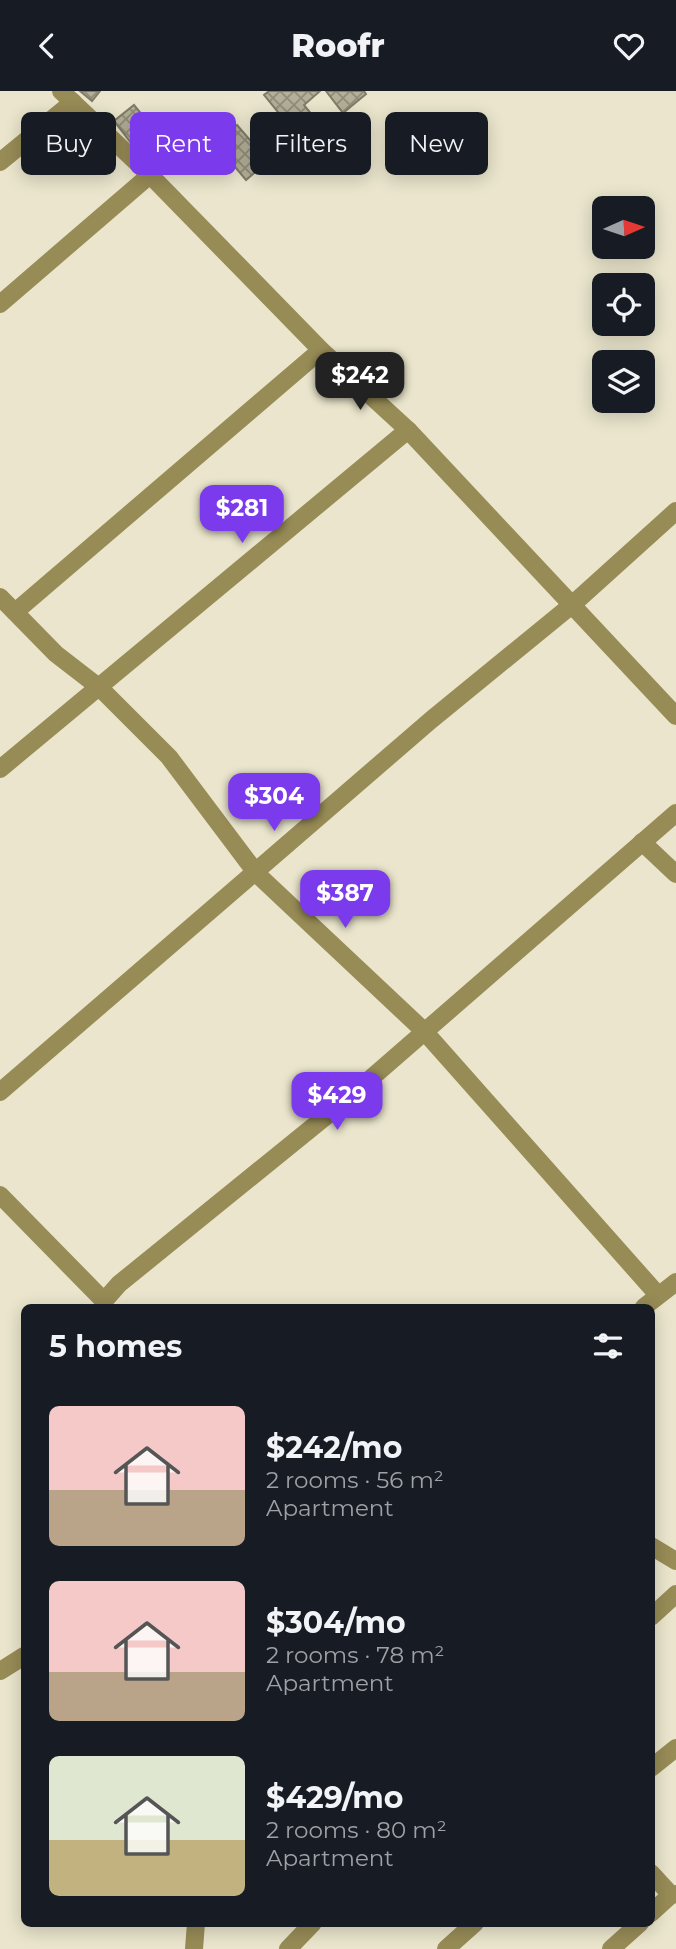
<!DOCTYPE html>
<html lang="en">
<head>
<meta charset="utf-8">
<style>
	:root { --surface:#171b24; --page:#20242c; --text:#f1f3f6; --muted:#9ea1a6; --accent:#7c3aed }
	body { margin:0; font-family:Montserrat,sans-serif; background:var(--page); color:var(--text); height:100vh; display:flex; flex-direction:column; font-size:26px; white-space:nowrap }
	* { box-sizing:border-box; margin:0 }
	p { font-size:23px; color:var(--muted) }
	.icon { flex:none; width:38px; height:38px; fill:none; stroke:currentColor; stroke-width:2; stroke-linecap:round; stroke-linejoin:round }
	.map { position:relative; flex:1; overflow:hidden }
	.panel { position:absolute; left:21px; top:1213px; width:634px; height:623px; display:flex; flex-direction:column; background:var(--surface); border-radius:10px; box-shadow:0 4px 18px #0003 }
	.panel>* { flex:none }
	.banner { position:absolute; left:21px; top:21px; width:635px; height:63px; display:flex; gap:14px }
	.needle { width:46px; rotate:87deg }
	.fabs { position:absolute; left:592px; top:105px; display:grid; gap:14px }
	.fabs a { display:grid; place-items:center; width:63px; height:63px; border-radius:10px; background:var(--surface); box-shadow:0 4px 18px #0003; font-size:35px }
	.price { position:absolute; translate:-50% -60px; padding:0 16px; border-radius:14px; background:var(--accent); color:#fff; font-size:23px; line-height:46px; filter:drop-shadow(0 2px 4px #0008) }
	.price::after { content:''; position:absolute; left:50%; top:42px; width:21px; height:16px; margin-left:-10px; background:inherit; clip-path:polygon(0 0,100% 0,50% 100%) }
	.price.on { background:#222; color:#fff }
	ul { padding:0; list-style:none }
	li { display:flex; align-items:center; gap:21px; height:175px; padding:0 28px }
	li span { display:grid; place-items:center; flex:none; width:196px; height:140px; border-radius:10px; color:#555 }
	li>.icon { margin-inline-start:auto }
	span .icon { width:84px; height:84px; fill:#fffc; stroke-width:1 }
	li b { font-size:30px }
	h2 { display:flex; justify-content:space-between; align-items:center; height:84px; padding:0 28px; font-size:30px }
	.tag { padding:0 24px; border-radius:10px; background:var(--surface); box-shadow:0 4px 18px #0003; font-size:24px; line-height:63px }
	.tag.on { background:var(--accent); color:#fff }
	header { display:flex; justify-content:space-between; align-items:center; height:91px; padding:0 28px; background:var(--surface); font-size:32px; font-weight:800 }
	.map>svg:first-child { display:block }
	.building { fill:url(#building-cross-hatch); stroke:#817c66; stroke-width:2 }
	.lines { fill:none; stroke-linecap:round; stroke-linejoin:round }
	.street { stroke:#978b56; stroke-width:18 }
</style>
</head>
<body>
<header><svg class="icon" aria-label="back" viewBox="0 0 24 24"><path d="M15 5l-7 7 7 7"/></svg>Roofr<svg class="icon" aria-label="heart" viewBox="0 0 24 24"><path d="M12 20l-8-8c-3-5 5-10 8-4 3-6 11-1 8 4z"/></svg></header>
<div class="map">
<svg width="676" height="1858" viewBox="0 0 676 1858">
	<defs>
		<pattern id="building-cross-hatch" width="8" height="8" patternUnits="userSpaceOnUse" patternTransform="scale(1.75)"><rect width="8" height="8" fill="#b4af98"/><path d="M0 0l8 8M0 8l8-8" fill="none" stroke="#918d7a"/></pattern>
	</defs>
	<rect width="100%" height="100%" fill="#eae5cc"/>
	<g class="building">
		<polygon points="80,0 100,0 92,10"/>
		<polygon points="269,0 320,0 304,14 345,65 326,80 264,4"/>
		<polygon points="326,0 364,0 366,3 343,22"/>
		<polygon points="134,14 156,41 135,57 114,30"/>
		<polygon points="237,34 268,70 246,89 216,53"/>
	</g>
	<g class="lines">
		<g class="street">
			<polyline points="61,0 150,84 321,259 408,339 676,625"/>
			<polyline points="0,71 73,11"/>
			<polyline points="0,213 150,84"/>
			<polyline points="0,506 56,563 100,597 169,666 257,783 424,940 658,1204"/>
			<polyline points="15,521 321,259"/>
			<polyline points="0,678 408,339"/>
			<polyline points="642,751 676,783"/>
			<polyline points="0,1001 431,629 573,513 676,420"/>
			<polyline points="0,1104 104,1210 119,1193 346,1009 676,722"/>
			<polyline points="644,1216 676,1191"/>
			<polyline points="651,1455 676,1470"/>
			<polyline points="651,1526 676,1503"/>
			<polyline points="0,1580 24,1565"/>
			<polyline points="651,1677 676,1657"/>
			<polyline points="651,1782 671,1804 676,1803"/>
			<polyline points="651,1822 671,1804"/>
			<polyline points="194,1858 196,1832"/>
			<polyline points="288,1858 313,1832"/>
			<polyline points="446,1858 475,1832"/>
			<polyline points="611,1858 640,1832"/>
		</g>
	</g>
</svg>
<div class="fabs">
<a><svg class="needle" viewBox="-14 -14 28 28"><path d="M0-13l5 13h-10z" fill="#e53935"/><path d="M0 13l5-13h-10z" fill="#9ea1a6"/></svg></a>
<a><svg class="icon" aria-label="locate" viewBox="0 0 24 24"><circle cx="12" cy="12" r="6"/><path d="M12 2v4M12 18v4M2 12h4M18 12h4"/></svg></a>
<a><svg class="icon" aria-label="layers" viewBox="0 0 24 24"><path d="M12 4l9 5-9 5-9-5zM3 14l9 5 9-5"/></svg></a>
</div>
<b class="price on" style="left:360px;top:321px">$242</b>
<b class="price" style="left:242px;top:454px">$281</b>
<b class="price" style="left:274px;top:742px">$304</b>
<b class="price" style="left:345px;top:839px">$387</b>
<b class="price" style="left:337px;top:1041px">$429</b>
<div class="banner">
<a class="tag">Buy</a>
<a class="tag on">Rent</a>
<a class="tag">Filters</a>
<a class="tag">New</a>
</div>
<section class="panel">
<h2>5 homes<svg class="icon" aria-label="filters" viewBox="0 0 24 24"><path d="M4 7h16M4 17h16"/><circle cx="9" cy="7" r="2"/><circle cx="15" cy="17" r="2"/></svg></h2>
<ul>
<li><span style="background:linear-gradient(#f6c9c9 60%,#b9a48a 0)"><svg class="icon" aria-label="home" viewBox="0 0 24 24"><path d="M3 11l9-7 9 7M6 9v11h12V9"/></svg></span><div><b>$242/mo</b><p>2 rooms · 56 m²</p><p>Apartment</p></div></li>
<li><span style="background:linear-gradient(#f6c9c9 65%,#b9a48a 0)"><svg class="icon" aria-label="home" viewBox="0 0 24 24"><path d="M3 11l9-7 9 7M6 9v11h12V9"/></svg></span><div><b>$304/mo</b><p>2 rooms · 78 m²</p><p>Apartment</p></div></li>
<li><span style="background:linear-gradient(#dfe7d0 60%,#c2b280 0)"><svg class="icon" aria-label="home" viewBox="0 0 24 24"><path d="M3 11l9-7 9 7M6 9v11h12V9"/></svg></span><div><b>$429/mo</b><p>2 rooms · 80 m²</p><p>Apartment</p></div></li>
</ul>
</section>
</div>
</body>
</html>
